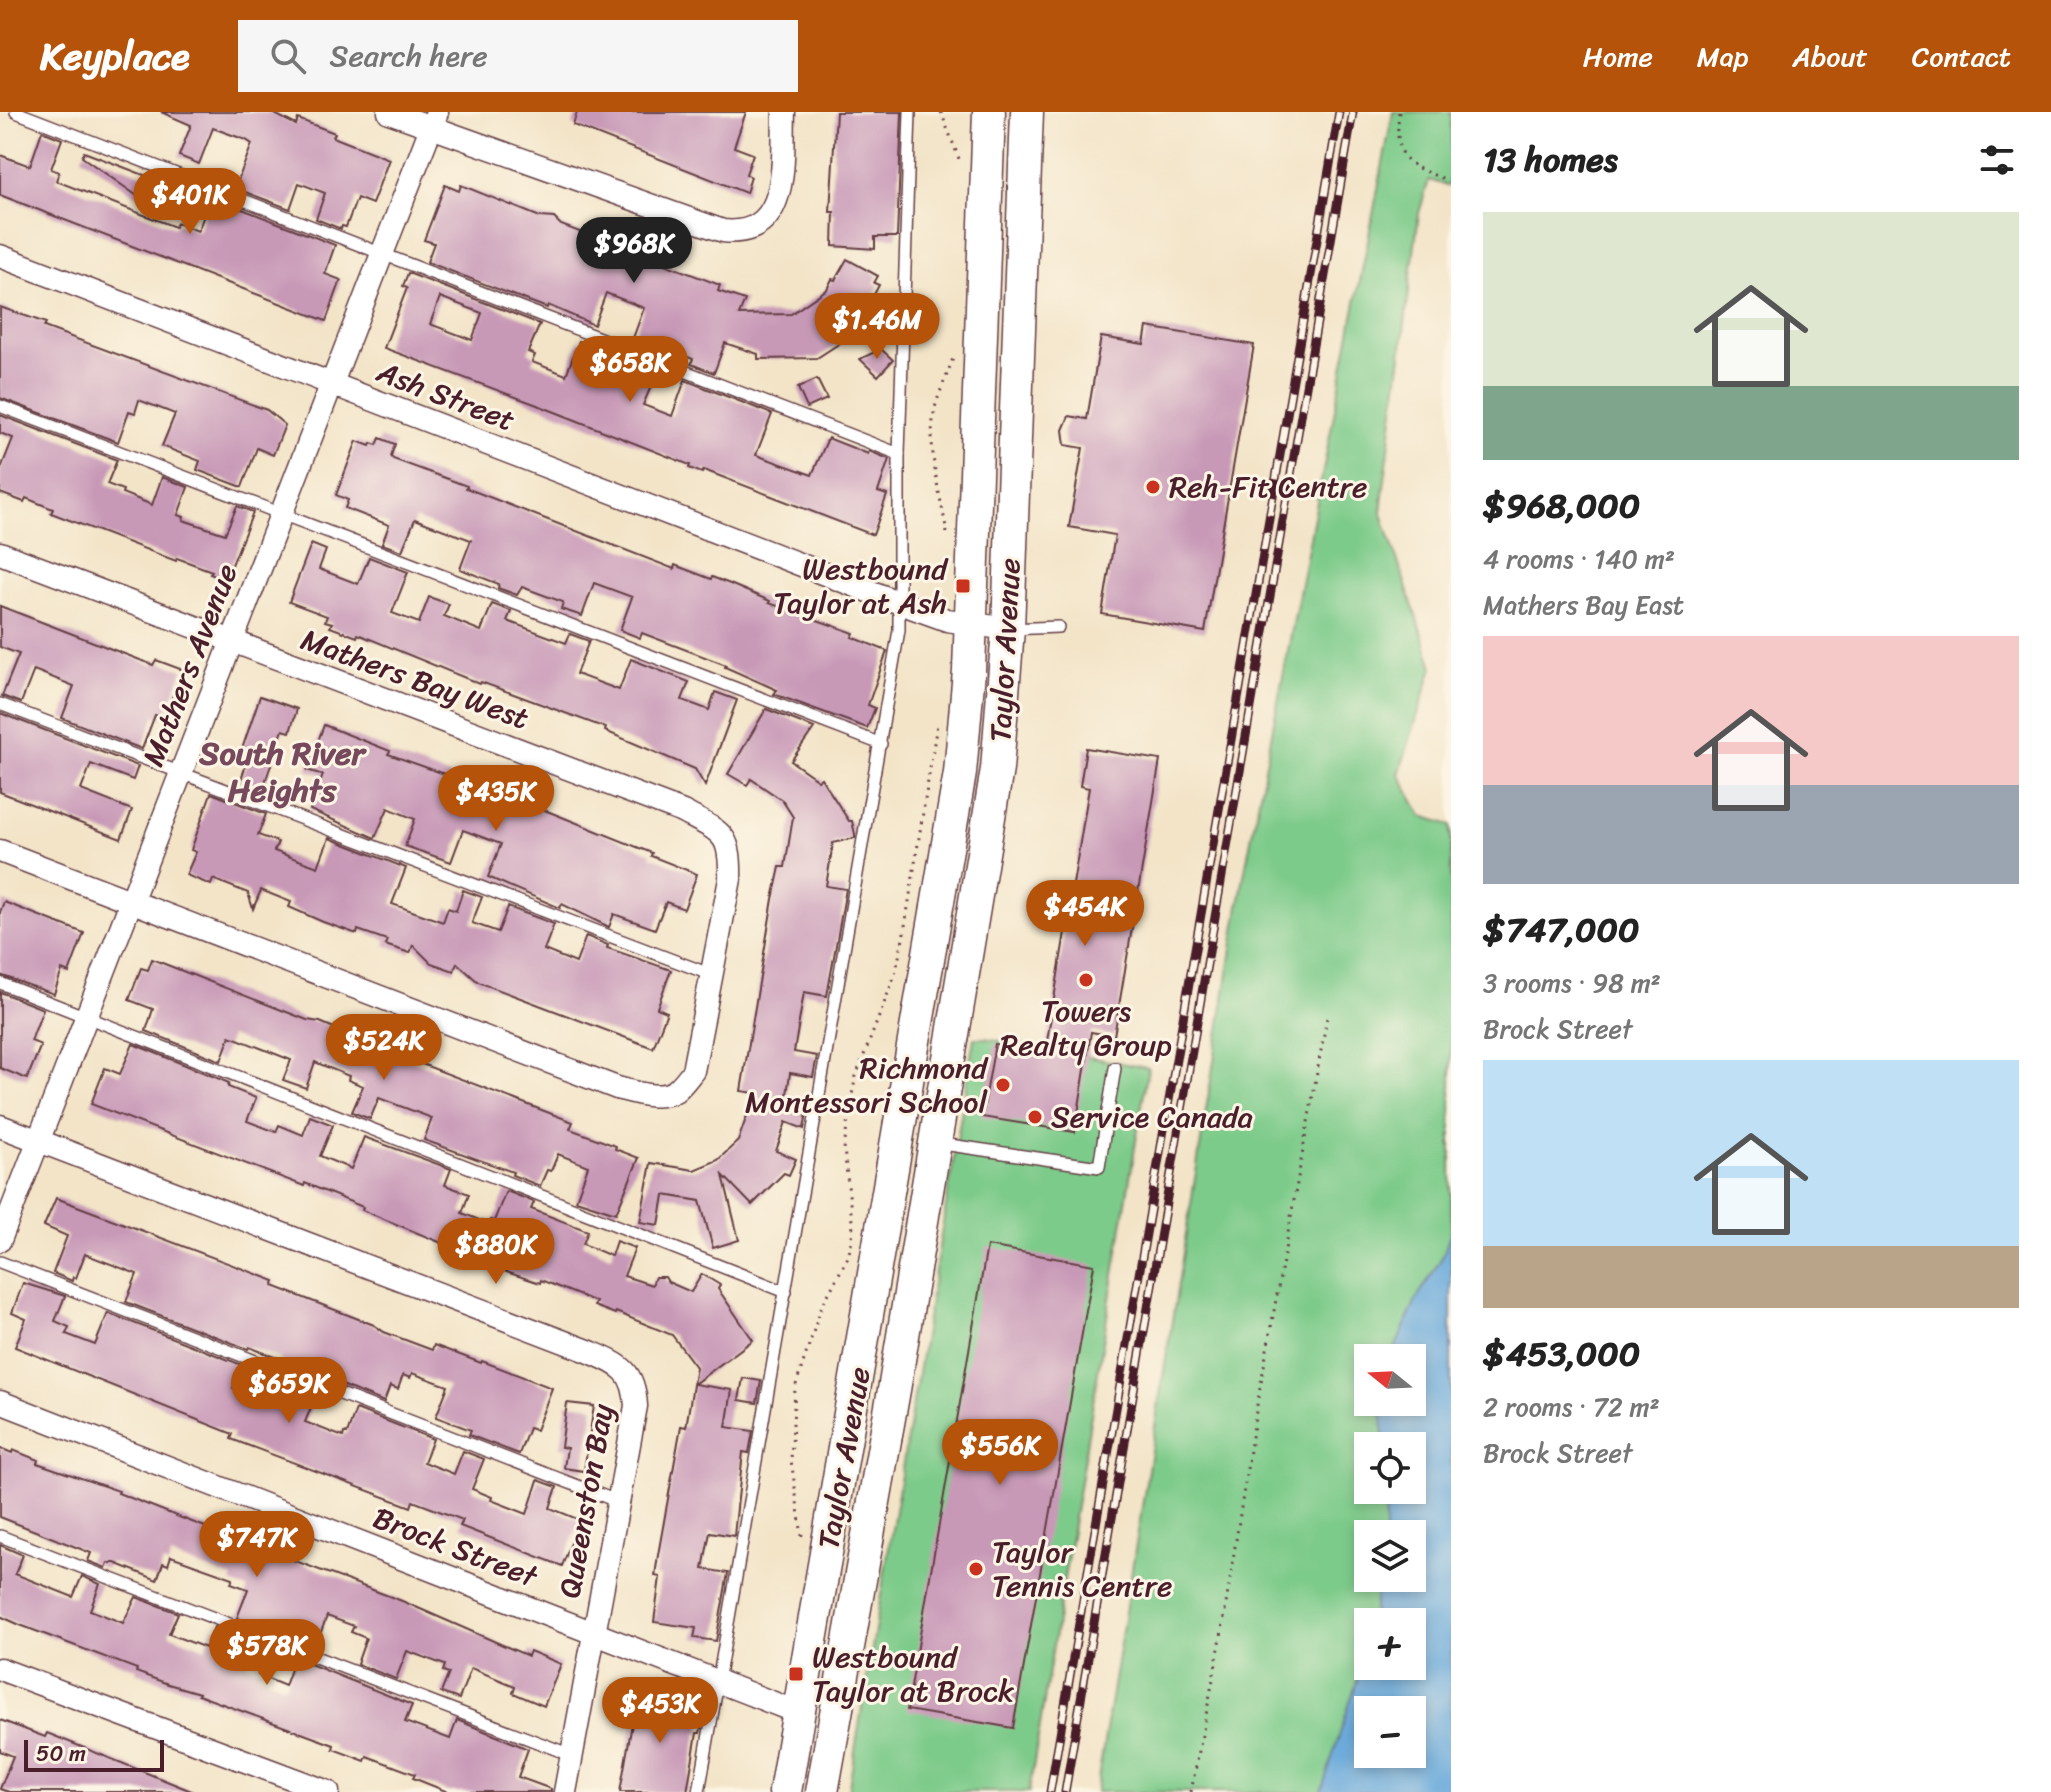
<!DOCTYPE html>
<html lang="en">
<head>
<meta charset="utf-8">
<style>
	:root { --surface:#fff; --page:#f6f6f6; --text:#222; --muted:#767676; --accent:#b45309 }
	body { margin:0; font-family:Sriracha,sans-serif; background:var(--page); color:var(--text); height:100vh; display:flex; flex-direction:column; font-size:30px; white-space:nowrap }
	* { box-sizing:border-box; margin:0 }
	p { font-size:26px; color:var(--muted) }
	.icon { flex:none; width:44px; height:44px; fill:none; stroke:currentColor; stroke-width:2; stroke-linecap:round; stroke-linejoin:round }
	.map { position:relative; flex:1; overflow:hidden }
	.details { display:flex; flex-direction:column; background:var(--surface); width:600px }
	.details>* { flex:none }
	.needle { width:52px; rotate:288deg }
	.tools { position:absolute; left:1354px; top:1232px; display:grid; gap:16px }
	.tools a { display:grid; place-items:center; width:72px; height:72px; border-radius:0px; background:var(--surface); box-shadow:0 4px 12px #0003; font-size:40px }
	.scale { position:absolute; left:24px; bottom:20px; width:140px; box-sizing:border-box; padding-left:8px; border:4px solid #4a1f2b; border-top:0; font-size:22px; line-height:28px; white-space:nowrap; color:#4a1f2b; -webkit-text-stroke:6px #fcf5e5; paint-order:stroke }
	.price { position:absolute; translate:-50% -68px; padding:0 18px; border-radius:28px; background:var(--accent); color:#fff; font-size:26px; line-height:52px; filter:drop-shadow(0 2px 4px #0008) }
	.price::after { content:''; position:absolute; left:50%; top:48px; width:24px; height:18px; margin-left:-12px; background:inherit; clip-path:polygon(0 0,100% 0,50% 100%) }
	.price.current { background:#222; color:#fff }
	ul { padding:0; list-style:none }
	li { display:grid; align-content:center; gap:16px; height:424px; padding:0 32px }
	li span { display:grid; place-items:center; height:248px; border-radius:0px; color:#555 }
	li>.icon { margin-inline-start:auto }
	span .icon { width:144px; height:144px; fill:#fffc; stroke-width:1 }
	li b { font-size:34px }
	h2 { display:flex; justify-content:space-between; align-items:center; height:96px; padding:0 32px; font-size:34px }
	header { display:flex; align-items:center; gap:48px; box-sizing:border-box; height:112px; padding:0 40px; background:var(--accent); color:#fff }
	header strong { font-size:38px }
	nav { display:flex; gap:44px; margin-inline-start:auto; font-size:28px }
	.search { width:560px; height:72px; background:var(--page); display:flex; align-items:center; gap:20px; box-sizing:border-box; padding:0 28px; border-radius:0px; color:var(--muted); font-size:30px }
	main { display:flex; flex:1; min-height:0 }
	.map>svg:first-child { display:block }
	.green { fill:#7dcb8a; stroke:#64755a; stroke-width:2; fill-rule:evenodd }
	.water { fill:#66a8db; stroke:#586483; stroke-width:2; fill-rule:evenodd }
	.building { fill:#c899b7; fill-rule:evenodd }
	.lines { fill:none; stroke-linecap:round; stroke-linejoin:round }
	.lane-casing { stroke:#633d43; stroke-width:14 }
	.street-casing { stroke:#633d43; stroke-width:25 }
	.secondary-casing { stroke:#633d43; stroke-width:35 }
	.path { stroke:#633d43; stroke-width:3; stroke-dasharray:2 6; stroke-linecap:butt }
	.lane { stroke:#fff; stroke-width:11 }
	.street { stroke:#fff; stroke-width:22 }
	.secondary { stroke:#fff; stroke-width:32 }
	.rail-casing { stroke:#4a1f2b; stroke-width:9 }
	.rail { stroke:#fcf5e5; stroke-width:6; stroke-dasharray:18; stroke-linecap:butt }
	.poi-dot { fill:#c8321e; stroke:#fcf5e5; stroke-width:3 }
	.labels { text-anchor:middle; stroke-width:6; stroke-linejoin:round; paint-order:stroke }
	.street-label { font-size:30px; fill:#4a1f2b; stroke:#fcf5e5 }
	.poi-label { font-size:30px; fill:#4a1f2b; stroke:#fcf5e5; text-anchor:start }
	.neighbourhood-label { font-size:32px; font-weight:bold; fill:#764a5c; stroke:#fcf5e5 }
</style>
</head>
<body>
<header>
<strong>Keyplace</strong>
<div class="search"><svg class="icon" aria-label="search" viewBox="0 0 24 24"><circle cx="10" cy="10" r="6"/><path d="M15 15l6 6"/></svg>Search here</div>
<nav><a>Home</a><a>Map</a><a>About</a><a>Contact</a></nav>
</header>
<main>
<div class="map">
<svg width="1451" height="1680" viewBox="0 0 1451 1680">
	<rect width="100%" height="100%" fill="#fcf5e5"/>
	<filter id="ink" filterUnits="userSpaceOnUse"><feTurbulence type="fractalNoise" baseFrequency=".0125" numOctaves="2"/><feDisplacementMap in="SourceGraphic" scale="16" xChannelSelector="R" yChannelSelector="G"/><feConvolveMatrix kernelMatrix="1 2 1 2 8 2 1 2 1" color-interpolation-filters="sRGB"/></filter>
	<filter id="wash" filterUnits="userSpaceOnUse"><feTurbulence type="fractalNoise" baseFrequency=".006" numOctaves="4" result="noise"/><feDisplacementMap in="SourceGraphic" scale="32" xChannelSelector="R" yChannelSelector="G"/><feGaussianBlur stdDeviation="1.8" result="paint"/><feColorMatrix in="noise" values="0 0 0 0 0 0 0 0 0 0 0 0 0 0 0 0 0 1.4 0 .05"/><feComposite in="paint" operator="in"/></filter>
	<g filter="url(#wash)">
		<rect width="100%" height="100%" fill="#f3e4c8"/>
		<g class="green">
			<path d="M1393,0H1451V75L1429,68L1419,101L1381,399L1433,555L1399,662L1422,704L1451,713V1680H1096L1243,769ZM1368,1246H1412V1290H1368ZM1368,1334H1412V1378H1368ZM1368,1422H1412V1466H1368ZM1368,1510H1412V1554H1368ZM1368,1598H1412V1642H1368Z"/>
			<polygon points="974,926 985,926 1148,956 1029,1680 848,1680"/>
		</g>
		<path class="water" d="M1451,1118V1680H1321L1368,1535V1554H1412V1510H1372L1378,1466H1412V1422H1385L1384,1378H1412V1334H1383L1382,1290H1412V1246H1391L1416,1188L1444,1142ZM1368,1598H1412V1642H1368Z"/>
		<g id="blocks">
			<g class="building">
				<polygon points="161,0 271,0 296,13 298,7 335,21 333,25 389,47 372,92 357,86 346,115 342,114 341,117 316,107 325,81 299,71 290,97 235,76 252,32 246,28 213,16 199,52 179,44 191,13"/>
				<polygon points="577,0 746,0 734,35 753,42 746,62 751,65 746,81 573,13"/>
				<polygon points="836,0 902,0 897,125 875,125 875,137 833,134 834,100 830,100"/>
				<polygon points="42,19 62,27 51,57 59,60 56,69 175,115 177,111 198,119 211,85 335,133 325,162 341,168 326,209 0,83 0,43 30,54"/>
				<polygon points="84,40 149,65 151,61 172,69 160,100 82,45"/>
				<polygon points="445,73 459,79 461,73 540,105 554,106 561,113 720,173 718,179 745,188 739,203 791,202 827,177 832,167 835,168 847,147 878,164 874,171 879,173 870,190 883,203 817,246 758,247 758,242 725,231 714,261 691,252 693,247 667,237 665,242 632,229 644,196 606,181 594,213 548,193 547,196 427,150 434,131 424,128"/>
				<path d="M408,161L540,212L528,240L535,243L532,250L566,263L579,229L658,258L643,293L672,304L685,268L772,302L756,343L812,363L828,326L868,342L869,339L889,347L878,380L887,383L873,423L704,358L702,361L689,356L690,353L540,294L384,236L407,176L403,174ZM440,185L482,201L472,228L430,212Z"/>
				<polygon points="0,195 46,211 44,215 267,298 285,313 273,343 257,336 242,375 197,358 200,349 162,334 175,302 139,288 135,301 129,299 118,330 0,286"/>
				<polygon points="1147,215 1254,233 1205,520 1102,502 1115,423 1069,415 1083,336 1065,333 1063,318 1069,304 1087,307 1101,225 1144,232"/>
				<polygon points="881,237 893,248 878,264 860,247"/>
				<polygon points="817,267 827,287 807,296 798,276"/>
				<polygon points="0,303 117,348 107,372 123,378 122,381 152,393 162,365 188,375 178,403 184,405 183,408 225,422 237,394 253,400 226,468 210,462 212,459 177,446 176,449 51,401 53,397 26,386 24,390 0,381 0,359 13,326 0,321"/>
				<polygon points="380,326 395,332 391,344 393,347 467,374 466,376 674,457 675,453 711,467 712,465 730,472 770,489 769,491 854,521 852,525 887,539 868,593 875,596 867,616 774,582 777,578 725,555 726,553 642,521 640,526 620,518 632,485 594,471 582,504 561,497 563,490 522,475 517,483 498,476 499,472 460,457 471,428 415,407 402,439 382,432 389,413 345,396 348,388 336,383 357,329 370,334 371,331 377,333"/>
				<polygon points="311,432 326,438 319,457 358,472 369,445 408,460 392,501 419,511 429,485 449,492 444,504 481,519 492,492 511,499 507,509 566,531 570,522 589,529 576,562 619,578 631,547 689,570 682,588 709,598 715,580 737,588 705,674 695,657 605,619 606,616 481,570 480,572 358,522 357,525 330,515 332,511 325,509 327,504 289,490"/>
				<polygon points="0,494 153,553 156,548 183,558 164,606 155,603 142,637 62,606 74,574 34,558 21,591 2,584 19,542 0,535"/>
				<polygon points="260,584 297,597 290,620 283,618 261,682 239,674 248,646 240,643"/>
				<polygon points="766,597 814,616 791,649 818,668 821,666 849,709 852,709 855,722 855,726 833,731 826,774 846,777 827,884 804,880 794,940 817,944 813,965 790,961 786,990 808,995 804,1017 786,1010 776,1039 796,1047 789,1063 784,1061 752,1093 723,1063 739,1128 713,1136 700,1089 664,1083 659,1113 640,1110 651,1051 694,1058 718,1048 738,1029 755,981 741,979 773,787 780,755 785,755 793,705 782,688 751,667 747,673 728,662"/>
				<polygon points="0,601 138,654 133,668 91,652 81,678 132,698 121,727 0,680"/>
				<polygon points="324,613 390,639 388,642 532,693 652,741 651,744 697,762 684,797 666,790 655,817 614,802 609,815 562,792 560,796 488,765 501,732 463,718 451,750 405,734 415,707 388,696 375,726 310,698 323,663 307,658"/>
				<polygon points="1086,636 1160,648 1114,924 1091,920 1075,1020 982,1005 995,932 1045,941 1089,676 1080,674"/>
				<polygon points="211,681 266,702 258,723 278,730 274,739 318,755 329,726 406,756 392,792 443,810 448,796 456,799 463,778 482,785 472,811 498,820 508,795 554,812 544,838 576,851 586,824 608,833 607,836 671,858 657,896 667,900 653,936 478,870 457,851 454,859 431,851 413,833 410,841 385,833 387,828 358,818 357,822 323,810 289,795 291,790 261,778 253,797 248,781 213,767 211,773 186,763 196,740 191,738"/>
				<polygon points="4,790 84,821 69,861 62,858 54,882 0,863 0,800"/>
				<polygon points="152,847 307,908 320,910 388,939 573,1010 570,1017 616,1034 615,1037 639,1046 616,1101 576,1088 588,1054 558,1042 551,1059 547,1058 540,1074 512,1063 513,1060 424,1028 432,1006 379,986 370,1007 352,1000 363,974 348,968 349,964 315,950 306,976 283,968 291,948 230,924 221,949 146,919 153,897 129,888 141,856 148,858"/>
				<polygon points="0,880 43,897 31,929 41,933 27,967 0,956"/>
				<polygon points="133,932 215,965 229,971 228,975 256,986 247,1009 276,1020 279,1013 303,1023 310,1004 333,1013 320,1044 351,1057 364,1025 451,1057 445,1073 469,1082 462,1101 489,1112 490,1108 494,1109 506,1079 534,1090 531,1097 588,1119 583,1132 611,1144 616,1129 635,1136 624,1164 652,1173 655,1165 665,1165 668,1170 691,1180 702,1162 720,1173 718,1177 753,1228 694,1272 732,1278 726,1315 753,1319 749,1341 743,1340 734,1424 710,1420 703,1457 728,1461 716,1529 694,1526 696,1516 654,1510 660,1465 655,1464 658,1443 681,1314 686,1315 696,1255 672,1223 616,1200 615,1202 594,1194 596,1190 541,1168 540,1171 506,1160 507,1158 362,1098 363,1095 305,1071 304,1074 91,992 105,956 120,962"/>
				<polygon points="56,1086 275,1169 273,1174 374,1213 384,1220 432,1238 434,1233 481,1251 482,1249 552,1276 536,1318 529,1316 519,1342 469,1323 471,1318 436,1305 448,1274 412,1261 410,1266 403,1263 398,1277 390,1274 384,1290 327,1267 329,1263 302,1253 300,1257 280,1250 281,1247 249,1235 248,1237 126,1190 137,1162 85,1142 76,1166 73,1165 72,1169 53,1161 67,1124 44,1114"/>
				<polygon points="987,1134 1094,1153 1013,1616 907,1598"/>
				<polygon points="23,1171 65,1184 55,1209 69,1215 66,1222 95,1233 108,1201 242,1253 233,1276 265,1289 274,1265 294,1273 292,1279 314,1288 305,1310 343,1325 344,1321 347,1322 356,1297 433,1327 424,1350 454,1362 463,1339 484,1347 472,1377 492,1385 491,1388 527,1402 538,1368 557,1375 550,1396 580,1408 562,1454 460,1414 463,1408 413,1389 411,1395 231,1327 233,1322 15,1235 26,1207 12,1201"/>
				<polygon points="743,1266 761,1269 757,1291 739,1288"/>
				<polygon points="567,1291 594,1294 584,1359 564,1356 567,1336 561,1335"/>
				<polygon points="0,1336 12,1341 13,1338 38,1348 37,1351 119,1379 118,1381 184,1407 402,1489 528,1544 530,1539 561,1552 544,1594 513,1581 515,1574 471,1556 459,1587 441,1581 449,1561 443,1559 445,1553 407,1539 396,1567 357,1552 366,1526 351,1520 354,1514 327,1504 315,1536 301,1530 303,1526 261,1509 259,1514 237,1506 248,1477 231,1471 233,1466 171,1444 168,1453 163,1451 157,1468 115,1451 108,1451 106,1456 88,1449 91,1441 0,1405"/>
				<polygon points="0,1433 23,1443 15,1462 73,1485 82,1464 100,1472 90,1498 123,1511 136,1485 178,1501 169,1522 206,1536 214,1515 254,1530 246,1552 260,1557 258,1563 285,1574 295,1546 412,1593 405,1610 450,1627 457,1608 514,1631 528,1637 518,1665 551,1677 551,1680 448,1680 413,1666 415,1662 367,1644 365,1649 333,1637 334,1633 198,1583 199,1581 168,1572 136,1560 137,1557 20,1513 0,1504"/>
				<polygon points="634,1579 675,1586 674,1594 704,1599 700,1621 697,1621 687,1680 620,1680 633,1606 630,1605"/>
				<polygon points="0,1608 45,1625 47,1621 194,1680 9,1680 0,1677 13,1644 0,1639"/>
			</g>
		</g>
	</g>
	<g filter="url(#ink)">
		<use href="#blocks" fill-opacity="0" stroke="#633d43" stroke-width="2"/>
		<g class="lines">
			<defs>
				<g id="lane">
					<polyline points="16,0 899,342"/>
					<polyline points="0,294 881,632"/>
					<polyline points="1009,517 1058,515"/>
					<polyline points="0,592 712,863"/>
					<polyline points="0,871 786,1180"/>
					<polyline points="936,1031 1099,1055 1115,956"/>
					<polyline points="0,1150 619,1390"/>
					<polyline points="0,1424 571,1643"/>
					<polyline points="699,1680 899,518 899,342 910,0"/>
				</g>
				<g id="street">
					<path d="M389,0L723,119C792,126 782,47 784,0"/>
					<polyline points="0,144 900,491 947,508 1008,517"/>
					<path d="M0,441L683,700C722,721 731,720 730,767L693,959C688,965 682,974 675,979C659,989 633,980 617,976L0,739"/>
					<path d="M0,1014L588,1239C620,1253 634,1257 636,1294L565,1680"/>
					<polyline points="0,1128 437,0"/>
					<polyline points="0,1290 799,1601"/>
					<polyline points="0,1557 328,1680"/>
				</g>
				<g id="secondary">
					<polyline points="785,1680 960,661 969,559 989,0"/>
					<polyline points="822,1680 894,1278 997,657 1008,517 1027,0"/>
				</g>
			</defs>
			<use href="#lane" class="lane-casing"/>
			<use href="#street" class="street-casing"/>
			<use href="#secondary" class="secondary-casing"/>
			<g class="path">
				<polyline points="941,0 961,52"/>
				<path d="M1399,0C1393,48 1409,55 1451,69"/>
				<path d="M947,421C940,379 925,336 936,292C941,276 948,261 953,246"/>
				<polyline points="802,1424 791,1348 795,1276 821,1196 848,1145 851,1132 853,1118 844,1037 850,992 856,964 895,863 903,827 937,612"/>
				<polyline points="1191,1680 1220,1531 1257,1293 1327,905"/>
			</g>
			<use href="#lane" class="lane"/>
			<use href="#street" class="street"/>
			<use href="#secondary" class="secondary"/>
			<defs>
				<g id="rail">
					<polyline points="1050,1680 1339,0"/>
					<polyline points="1065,1680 1353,0"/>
				</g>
			</defs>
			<use href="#rail" class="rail-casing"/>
			<use href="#rail" class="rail"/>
		</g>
	</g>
	<g class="poi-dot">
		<circle cx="1153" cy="375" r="8"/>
		<rect x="955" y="466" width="16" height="16" rx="4"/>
		<circle cx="1086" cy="868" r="8"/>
		<circle cx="1003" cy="973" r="8"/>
		<circle cx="1035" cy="1005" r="8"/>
		<circle cx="976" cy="1457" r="8"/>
		<rect x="788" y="1554" width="16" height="16" rx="4"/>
	</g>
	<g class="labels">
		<g class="street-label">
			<text transform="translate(446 284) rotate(21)" y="10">Ash Street</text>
			<text transform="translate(1005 538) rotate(-87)" y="10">Taylor Avenue</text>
			<text transform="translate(190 553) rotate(-69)" y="10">Mathers Avenue</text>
			<text transform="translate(415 567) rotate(20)" y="10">Mathers Bay West</text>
			<text transform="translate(844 1346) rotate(-80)" y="10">Taylor Avenue</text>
			<text transform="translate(586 1389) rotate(-80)" y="10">Queenston Bay</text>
			<text transform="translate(455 1435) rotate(21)" y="10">Brock Street</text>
		</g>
		<g class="poi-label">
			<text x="1169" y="385">Reh-Fit Centre</text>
			<text x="947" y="467" text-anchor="end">Westbound<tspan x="947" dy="34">Taylor at Ash</tspan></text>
			<text x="1086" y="909" text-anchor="middle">Towers<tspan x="1086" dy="34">Realty Group</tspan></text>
			<text x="987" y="966" text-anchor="end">Richmond<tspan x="987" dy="34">Montessori School</tspan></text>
			<text x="1051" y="1015">Service Canada</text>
			<text x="992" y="1450">Taylor<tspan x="992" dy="34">Tennis Centre</tspan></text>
			<text x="812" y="1555">Westbound<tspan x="812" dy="34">Taylor at Brock</tspan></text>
		</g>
		<g class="neighbourhood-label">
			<text x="282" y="652">South River<tspan x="282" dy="37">Heights</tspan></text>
		</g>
	</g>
</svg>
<div class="tools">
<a><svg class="needle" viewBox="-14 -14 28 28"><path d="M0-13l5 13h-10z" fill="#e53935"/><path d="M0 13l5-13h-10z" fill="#767676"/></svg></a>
<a><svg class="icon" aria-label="locate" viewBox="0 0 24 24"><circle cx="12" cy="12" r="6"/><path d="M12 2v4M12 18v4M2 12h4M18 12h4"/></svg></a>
<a><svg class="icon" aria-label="layers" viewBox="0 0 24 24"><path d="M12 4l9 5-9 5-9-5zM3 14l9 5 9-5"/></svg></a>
<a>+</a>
<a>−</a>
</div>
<div class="scale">50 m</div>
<b class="price" style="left:190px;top:124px">$401K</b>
<b class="price current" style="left:634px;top:173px">$968K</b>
<b class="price" style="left:877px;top:249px">$1.46M</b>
<b class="price" style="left:630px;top:292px">$658K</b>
<b class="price" style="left:496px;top:721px">$435K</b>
<b class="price" style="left:1085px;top:836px">$454K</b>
<b class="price" style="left:384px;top:970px">$524K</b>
<b class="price" style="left:496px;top:1174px">$880K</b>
<b class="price" style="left:289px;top:1313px">$659K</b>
<b class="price" style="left:1000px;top:1375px">$556K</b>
<b class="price" style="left:257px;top:1467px">$747K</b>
<b class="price" style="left:267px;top:1575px">$578K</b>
<b class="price" style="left:660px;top:1633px">$453K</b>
</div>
<section class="details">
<h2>13 homes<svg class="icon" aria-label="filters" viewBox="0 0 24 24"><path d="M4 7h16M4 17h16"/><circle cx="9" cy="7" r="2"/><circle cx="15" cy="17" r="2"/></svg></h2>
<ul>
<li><span style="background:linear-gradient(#dfe7d0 70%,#7fa58c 0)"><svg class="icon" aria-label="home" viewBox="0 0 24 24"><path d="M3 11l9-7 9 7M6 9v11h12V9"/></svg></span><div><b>$968,000</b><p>4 rooms · 140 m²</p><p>Mathers Bay East</p></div></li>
<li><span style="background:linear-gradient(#f6c9c9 60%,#9aa5b1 0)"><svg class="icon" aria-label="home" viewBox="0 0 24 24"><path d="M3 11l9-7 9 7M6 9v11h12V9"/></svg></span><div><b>$747,000</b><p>3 rooms · 98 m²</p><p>Brock Street</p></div></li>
<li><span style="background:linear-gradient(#bfe0f5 75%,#b9a48a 0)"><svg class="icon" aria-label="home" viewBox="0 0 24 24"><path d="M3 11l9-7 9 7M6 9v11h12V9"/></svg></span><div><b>$453,000</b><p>2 rooms · 72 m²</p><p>Brock Street</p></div></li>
</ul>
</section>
</main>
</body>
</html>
